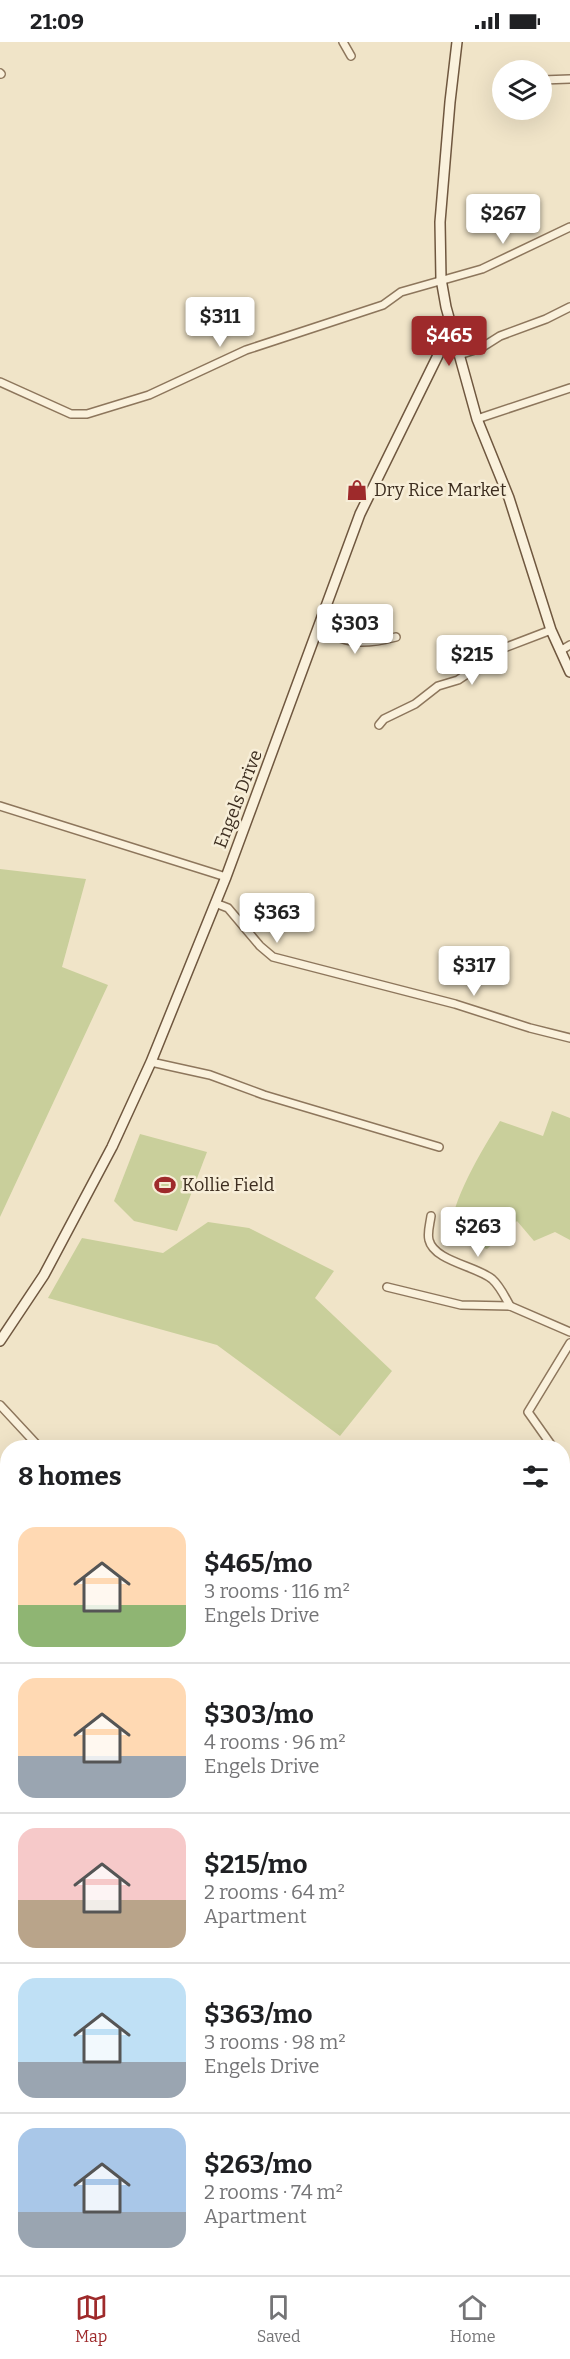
<!DOCTYPE html>
<html lang="en">
<head>
<meta charset="utf-8">
<style>
	:root { --surface:#fff; --page:#f6f6f6; --text:#202124; --muted:#757577; --line:#e0e0e0; --accent:#9e2a2b }
	body { margin:0; font-family:Bitter,serif; background:var(--page); color:var(--text); height:100vh; display:flex; flex-direction:column; font-size:22px; white-space:nowrap }
	* { box-sizing:border-box; margin:0 }
	p { font-size:20px; color:var(--muted) }
	.icon { flex:none; width:33px; height:33px; fill:none; stroke:currentColor; stroke-width:2; stroke-linecap:round; stroke-linejoin:round }
	.map { position:relative; flex:1; overflow:hidden }
	.sheet { position:absolute; left:0px; top:1398px; width:570px; height:836px; display:flex; flex-direction:column; background:var(--surface); border-radius:24px 24px 0 0; box-shadow:0 6px 24px #0002 }
	.sheet>* { flex:none }
	.tools { position:absolute; left:492px; top:18px; display:grid; gap:12px }
	.tools a { display:grid; place-items:center; width:60px; height:60px; border-radius:50%; background:var(--surface); box-shadow:0 6px 24px #0002; font-size:30px }
	.price { position:absolute; translate:-50% -51px; padding:0 14px; border-radius:6px; background:#fff; color:#222; font-size:20px; line-height:39px; filter:drop-shadow(0 2px 3px #0008) }
	.price::after { content:''; position:absolute; left:50%; top:36px; width:18px; height:14px; margin-left:-9px; background:inherit; clip-path:polygon(0 0,100% 0,50% 100%) }
	.price.selected { background:var(--accent); color:#fff }
	ul { padding:0; list-style:none }
	li { display:flex; align-items:center; gap:18px; height:150px; padding:0 18px }
	li+li { border-top:2px solid var(--line) }
	li span { display:grid; place-items:center; flex:none; width:168px; height:120px; border-radius:18px; color:#555 }
	li>.icon { margin-inline-start:auto }
	span .icon { width:72px; height:72px; fill:#fffc; stroke-width:1 }
	li b { font-size:26px }
	h2 { display:flex; justify-content:space-between; align-items:center; height:72px; padding:0 18px; font-size:26px }
	.status { display:flex; justify-content:space-between; align-items:center; height:42px; padding:0 30px; background:var(--surface); direction:ltr }
	.status svg { height:16px; fill:currentColor }
	.menu { display:flex; justify-content:space-around; align-items:center; height:84px; border-top:2px solid var(--line); background:var(--surface); font-size:16px; color:var(--muted) }
	.menu a { display:grid; justify-items:center; gap:3px }
	.menu .selected { color:var(--accent) }
	.map>svg:first-child { display:block }
	.green { fill:#c9cf9b }
	.lines { fill:none; stroke-linecap:round; stroke-linejoin:round }
	.street-casing { stroke:#8d765c; stroke-width:10 }
	.secondary-casing { stroke:#6f573f; stroke-width:12 }
	.street { stroke:#faf1dc; stroke-width:7 }
	.secondary { stroke:#faf1dc; stroke-width:9 }
	.labels { text-anchor:middle; stroke-width:5; stroke-linejoin:round; paint-order:stroke }
	.poi-label { font-size:18px; fill:#3d2e20; stroke:#f7eed8; text-anchor:start }
	.street-label { font-size:18px; fill:#3d2e20; stroke:#f7eed8 }
</style>
</head>
<body>
<div class="status"><b>21:09</b><svg viewBox="0 0 49 12"><path d="M0 12V9h3v3zM5 12V6h3v6zM10 12V3h3v9zM15 12V0h3v12zM26 1h20v11H26zM47 4h2v5h-2z"/></svg></div>
<div class="map">
<svg width="570" height="2233" viewBox="0 0 570 2233">
	<rect width="100%" height="100%" fill="#f0e4c8"/>
	<g class="green">
		<polygon points="0,827 86,837 62,925 108,943 0,1175"/>
		<path d="M552,1069L570,1076V1198L555,1190L534,1199L517,1179L487,1207L450,1195C449,1162 482,1108 500,1079L543,1094Z"/>
		<polygon points="140,1092 207,1110 177,1189 134,1179 114,1159"/>
		<polygon points="208,1180 249,1186 334,1229 315,1256 392,1329 340,1394 217,1303 48,1256 82,1196 163,1211"/>
	</g>
	<g class="lines">
		<defs>
			<g id="street">
				<polyline points="343,0 351,14"/>
				<polyline points="0,31 1,32"/>
				<polyline points="542,38 570,37"/>
				<polyline points="459,313 481,306 500,294 546,277 570,265"/>
				<polyline points="0,340 71,372 87,372 149,353 246,308 383,263 401,250 482,227 570,185"/>
				<polyline points="477,377 570,346"/>
				<path d="M317,588C351,601 360,604 396,595"/>
				<polyline points="560,609 570,603"/>
				<polyline points="379,683 384,677 415,662 438,644 458,638 470,630 478,618 483,614 551,588"/>
				<polyline points="0,764 226,835"/>
				<polyline points="215,861 228,866 260,904 273,915 455,962 530,986 570,996"/>
				<polyline points="151,1020 210,1033 264,1053 439,1105"/>
				<path d="M431,1174C430,1182 427,1191 429,1198C434,1219 476,1224 492,1237C500,1244 505,1255 510,1264"/>
				<polyline points="387,1245 461,1263 510,1264 570,1290"/>
				<polyline points="0,1363 40,1406"/>
				<polyline points="552,1404 528,1370 570,1301"/>
				<polyline points="0,1469 8,1462"/>
				<polyline points="0,1576 8,1585"/>
				<polyline points="562,1601 570,1601"/>
				<polyline points="0,1632 8,1624"/>
				<polyline points="0,1673 8,1680"/>
				<polyline points="0,2113 8,2108"/>
				<polyline points="567,2230 570,2231"/>
				<polyline points="207,2233 210,2226"/>
				<polyline points="326,2233 328,2226"/>
				<polyline points="388,2233 394,2226"/>
			</g>
			<g id="secondary">
				<polyline points="457,0 450,60 440,180 441,237 446,265 477,377 509,456 551,588 570,630"/>
				<polyline points="0,1299 44,1233 112,1105 151,1020 226,835 360,472 444,301 452,289"/>
			</g>
		</defs>
		<use href="#street" class="street-casing"/>
		<use href="#secondary" class="secondary-casing"/>
		<use href="#street" class="street"/>
		<use href="#secondary" class="secondary"/>
	</g>
	<defs>
		<symbol id="shop-bare" viewBox="-9 -9 18 18"><path d="M-5-2.5h2.3a2.7 3.5 0 0 1 5.4 0H5L5.5 6h-11ZM-1.5-2.5h3a1.5 2.3 0 0 0-3 0Z" fill="#9e2a2b" stroke="#f7eed8" stroke-width="2.5" paint-order="stroke"/></symbol>
		<symbol id="stadium-bare" viewBox="-9 -9 18 18"><path d="M0-5a6.5 5 0 1 0 0 10a6.5 5 0 1 0 0-10ZM-3.5-1.8h7v3.6h-7Z" fill="#9e2a2b" stroke="#f7eed8" stroke-width="2.5" paint-order="stroke"/></symbol>
	</defs>
	<g fill-rule="evenodd">
		<use href="#shop-bare" x="342" y="433" width="30" height="30"/>
		<use href="#stadium-bare" x="150" y="1128" width="30" height="30"/>
	</g>
	<g class="labels">
		<g class="poi-label">
			<text x="374" y="454">Dry Rice Market</text>
			<text x="182" y="1149">Kollie Field</text>
		</g>
		<g class="street-label">
			<text transform="translate(238 757) rotate(-69)" y="6">Engels Drive</text>
		</g>
	</g>
</svg>
<div class="tools">
<a><svg class="icon" aria-label="layers" viewBox="0 0 24 24"><path d="M12 4l9 5-9 5-9-5zM3 14l9 5 9-5"/></svg></a>
</div>
<b class="price" style="left:503px;top:203px">$267</b>
<b class="price" style="left:220px;top:306px">$311</b>
<b class="price selected" style="left:449px;top:325px">$465</b>
<b class="price" style="left:355px;top:613px">$303</b>
<b class="price" style="left:472px;top:644px">$215</b>
<b class="price" style="left:277px;top:902px">$363</b>
<b class="price" style="left:474px;top:955px">$317</b>
<b class="price" style="left:478px;top:1216px">$263</b>
<section class="sheet">
<h2>8 homes<svg class="icon" aria-label="filters" viewBox="0 0 24 24"><path d="M4 7h16M4 17h16"/><circle cx="9" cy="7" r="2"/><circle cx="15" cy="17" r="2"/></svg></h2>
<ul>
<li><span style="background:linear-gradient(#ffd9b3 65%,#8fb573 0)"><svg class="icon" aria-label="home" viewBox="0 0 24 24"><path d="M3 11l9-7 9 7M6 9v11h12V9"/></svg></span><div><b>$465/mo</b><p>3 rooms · 116 m²</p><p>Engels Drive</p></div></li>
<li><span style="background:linear-gradient(#ffd9b3 65%,#9aa5b1 0)"><svg class="icon" aria-label="home" viewBox="0 0 24 24"><path d="M3 11l9-7 9 7M6 9v11h12V9"/></svg></span><div><b>$303/mo</b><p>4 rooms · 96 m²</p><p>Engels Drive</p></div></li>
<li><span style="background:linear-gradient(#f6c9c9 60%,#b9a48a 0)"><svg class="icon" aria-label="home" viewBox="0 0 24 24"><path d="M3 11l9-7 9 7M6 9v11h12V9"/></svg></span><div><b>$215/mo</b><p>2 rooms · 64 m²</p><p>Apartment</p></div></li>
<li><span style="background:linear-gradient(#bfe0f5 70%,#9aa5b1 0)"><svg class="icon" aria-label="home" viewBox="0 0 24 24"><path d="M3 11l9-7 9 7M6 9v11h12V9"/></svg></span><div><b>$363/mo</b><p>3 rooms · 98 m²</p><p>Engels Drive</p></div></li>
<li><span style="background:linear-gradient(#a9c7e8 70%,#9aa5b1 0)"><svg class="icon" aria-label="home" viewBox="0 0 24 24"><path d="M3 11l9-7 9 7M6 9v11h12V9"/></svg></span><div><b>$263/mo</b><p>2 rooms · 74 m²</p><p>Apartment</p></div></li>
</ul>
</section>
</div>
<nav class="menu">
<a class="selected"><svg class="icon" aria-label="map" viewBox="0 0 24 24"><path d="M3 6l6-2 6 2 6-2v14l-6 2-6-2-6 2zM9 4v14M15 6v14"/></svg>Map</a>
<a><svg class="icon" aria-label="saved" viewBox="0 0 24 24"><path d="M7 4h10v16l-5-4-5 4z"/></svg>Saved</a>
<a><svg class="icon" aria-label="home" viewBox="0 0 24 24"><path d="M3 11l9-7 9 7M6 9v11h12V9"/></svg>Home</a>
</nav>
</body>
</html>
